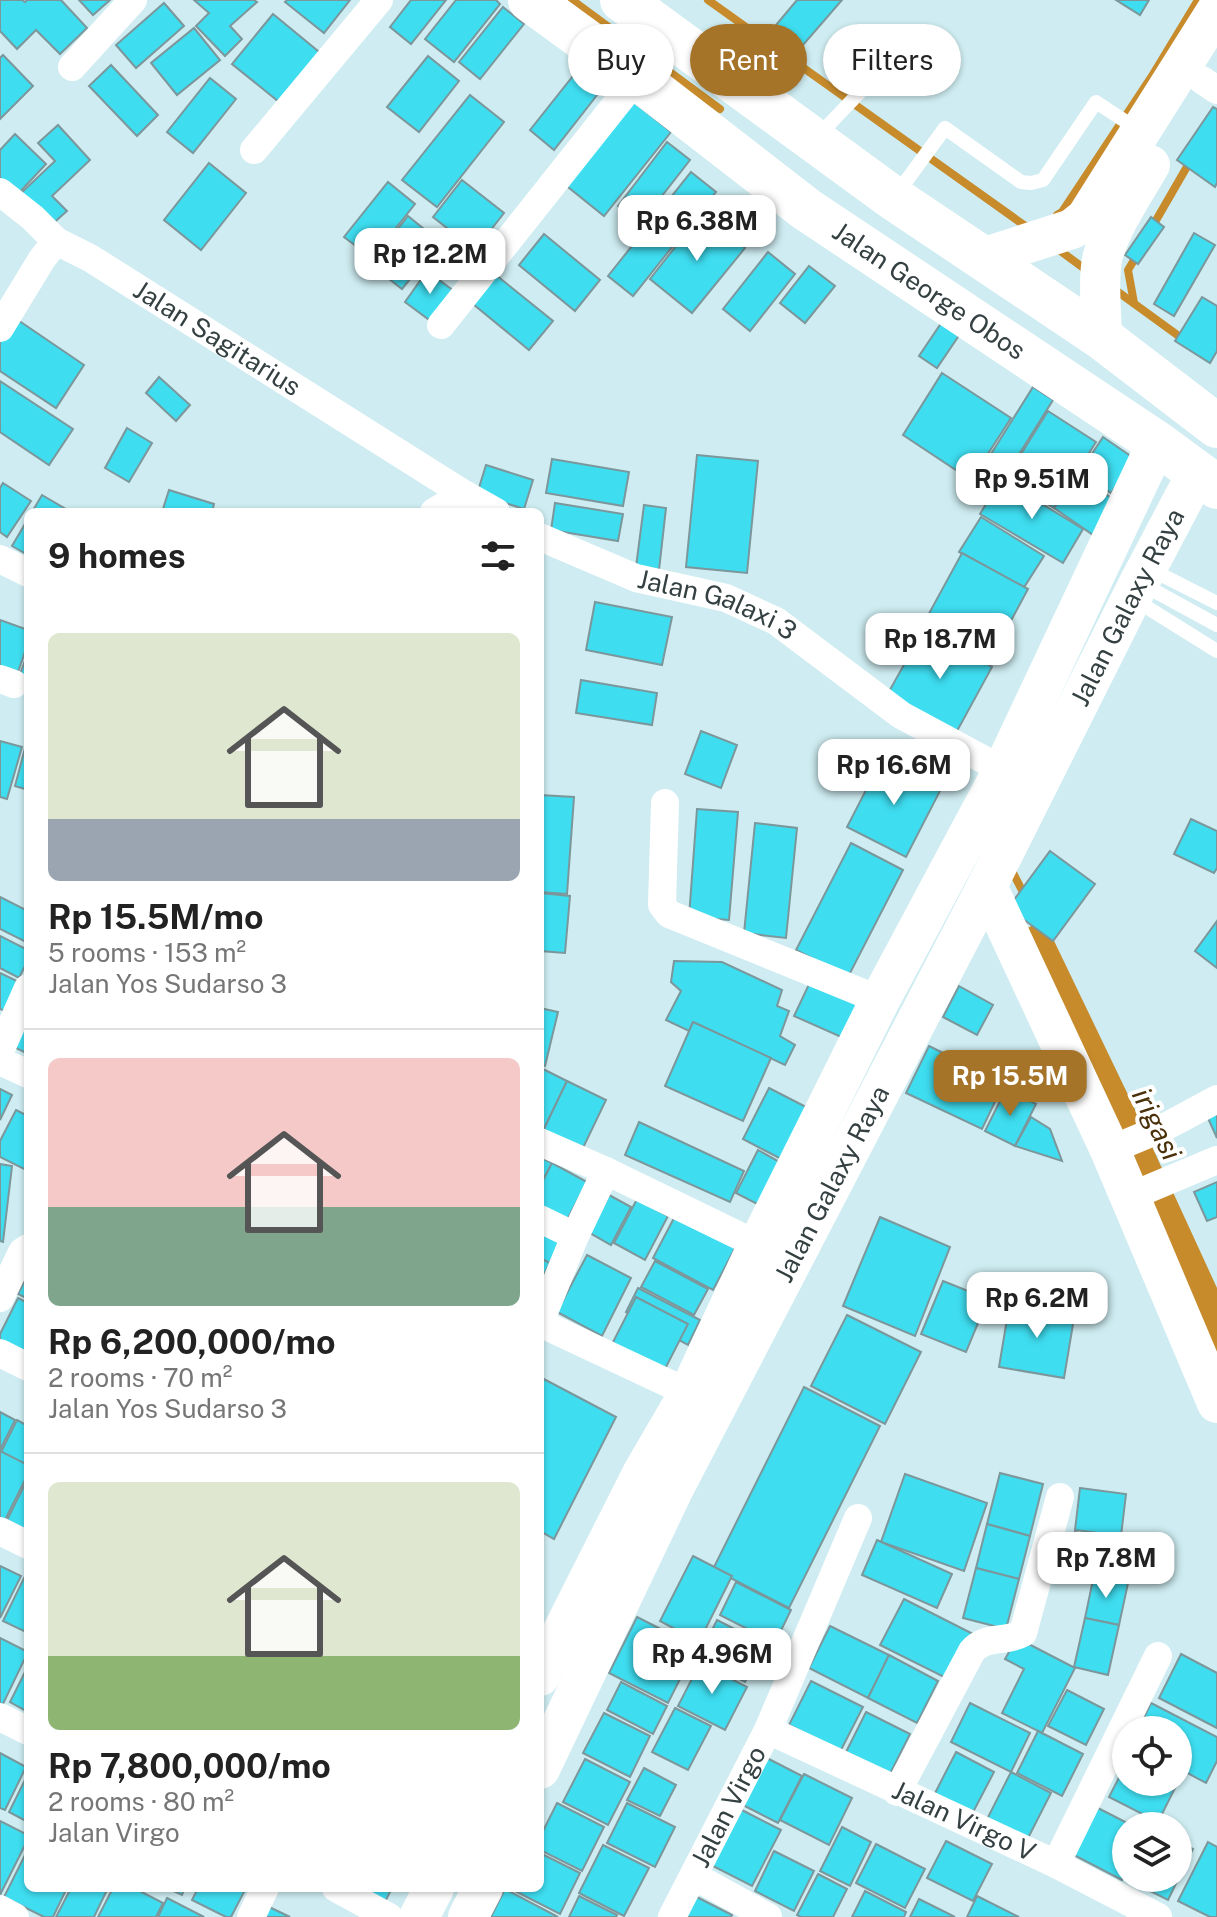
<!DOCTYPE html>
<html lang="en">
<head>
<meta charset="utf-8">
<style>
	:root { --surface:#fff; --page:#f6f6f6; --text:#222; --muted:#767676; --line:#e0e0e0; --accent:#a57429 }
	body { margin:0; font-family:"Public Sans",sans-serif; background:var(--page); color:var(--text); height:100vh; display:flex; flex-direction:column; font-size:30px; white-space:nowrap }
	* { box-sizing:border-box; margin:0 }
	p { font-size:26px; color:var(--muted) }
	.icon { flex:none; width:44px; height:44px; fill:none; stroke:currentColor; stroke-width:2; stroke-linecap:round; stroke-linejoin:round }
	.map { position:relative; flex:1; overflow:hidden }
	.drawer { position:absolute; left:24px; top:508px; width:520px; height:1384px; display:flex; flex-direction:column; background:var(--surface); border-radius:12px; box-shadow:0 2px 6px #0004 }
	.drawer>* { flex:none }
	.banner { position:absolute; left:568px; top:24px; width:528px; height:72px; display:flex; gap:16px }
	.buttons { position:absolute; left:1112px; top:1716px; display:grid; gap:16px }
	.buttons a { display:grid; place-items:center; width:80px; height:80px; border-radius:50%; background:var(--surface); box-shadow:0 2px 6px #0004; font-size:40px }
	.price { position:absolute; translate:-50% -68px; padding:0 18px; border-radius:16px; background:#fff; color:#222; font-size:26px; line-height:52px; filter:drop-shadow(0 2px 4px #0008) }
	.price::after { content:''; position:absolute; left:50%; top:48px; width:24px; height:18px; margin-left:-12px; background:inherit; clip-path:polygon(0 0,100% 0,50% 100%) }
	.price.selected { background:var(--accent); color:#fff }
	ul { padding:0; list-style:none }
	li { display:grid; align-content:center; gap:16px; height:424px; padding:0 24px }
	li+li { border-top:2px solid var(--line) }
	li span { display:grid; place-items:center; height:248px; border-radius:12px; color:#555 }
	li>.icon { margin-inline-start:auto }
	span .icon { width:144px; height:144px; fill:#fffc; stroke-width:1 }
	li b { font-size:34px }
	h2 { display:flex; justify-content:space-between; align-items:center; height:96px; padding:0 24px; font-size:34px }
	.pill { padding:0 28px; border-radius:36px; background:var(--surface); box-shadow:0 2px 6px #0004; font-size:28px; line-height:72px }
	.pill.selected { background:var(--accent); color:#fff }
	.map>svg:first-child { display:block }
	.water { fill:#c78b2c }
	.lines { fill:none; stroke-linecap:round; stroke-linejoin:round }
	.stream { stroke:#c78b2c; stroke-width:8 }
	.building { fill:#3eddf0; stroke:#7b979b; stroke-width:2 }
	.lane { stroke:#fff; stroke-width:14 }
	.street { stroke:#fff; stroke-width:28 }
	.secondary { stroke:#fff; stroke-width:40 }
	.primary { stroke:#fff; stroke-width:44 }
	.labels { text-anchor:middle; stroke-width:8; stroke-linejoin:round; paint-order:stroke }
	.street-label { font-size:26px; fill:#344041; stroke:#fff }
	.water-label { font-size:28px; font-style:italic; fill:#4a3109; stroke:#fff }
</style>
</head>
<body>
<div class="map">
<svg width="1217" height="1917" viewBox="0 0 1217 1917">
	<rect width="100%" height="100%" fill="#ceecf1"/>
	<polygon class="water" points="1044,920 1132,1103 1217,1288 1217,1359 1023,930"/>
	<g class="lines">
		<g class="stream">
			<polyline points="572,0 720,109"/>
			<polyline points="708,0 1031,230"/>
			<polyline points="1057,215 1062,212 1152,76 1198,0"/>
			<polyline points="1151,229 1192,158"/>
			<polyline points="1055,247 1089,272"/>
			<polyline points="1114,289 1187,342"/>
			<polyline points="1134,303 1128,270 1139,252"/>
			<polyline points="1010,867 1026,898"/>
		</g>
	</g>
	<g class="building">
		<polygon points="0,0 22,0 25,2 27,0 61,0 87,28 60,54 36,30 17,49 0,31"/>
		<polygon points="79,0 110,0 93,15"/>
		<polygon points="194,0 254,0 257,2 230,26 242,39 225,56 196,26 209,13"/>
		<polygon points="287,0 350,0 324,33 285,2"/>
		<polygon points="411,0 446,0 411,44 390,27"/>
		<polygon points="456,0 496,0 500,4 454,62 425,39"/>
		<polygon points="797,0 842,0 796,53 771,31"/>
		<polygon points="1116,0 1149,0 1140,15"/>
		<polygon points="164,3 184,26 136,68 116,45"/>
		<polygon points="503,7 524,24 480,79 459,62"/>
		<polygon points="273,14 324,56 284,106 232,64"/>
		<polygon points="194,28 220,60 177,95 151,63"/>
		<polygon points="3,55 33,86 0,119 0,58"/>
		<polygon points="428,56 459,81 419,132 387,107"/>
		<polygon points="111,65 158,115 137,136 89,86"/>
		<polygon points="577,71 601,90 554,150 530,130"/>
		<polygon points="210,78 236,99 193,153 167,132"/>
		<polygon points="470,95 504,122 437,207 402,180"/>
		<polygon points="630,99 671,132 604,216 563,183"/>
		<polygon points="1213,107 1217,109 1217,183 1215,187 1177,160"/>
		<polygon points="58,125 90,160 52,196 67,211 49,227 19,195 55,161 38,143"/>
		<polygon points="15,134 46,164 17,195 0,178 0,150"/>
		<polygon points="667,142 690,160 640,224 618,206"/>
		<polygon points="209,163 246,193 201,250 164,220"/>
		<polygon points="691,172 716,192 633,296 608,276"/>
		<polygon points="462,180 504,213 475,250 433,217"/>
		<polygon points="388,182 415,204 372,258 344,237"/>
		<polygon points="702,213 745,248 692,313 650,279"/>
		<polygon points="408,216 440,242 402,289 370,264"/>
		<polygon points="1151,217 1164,227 1138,264 1125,255"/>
		<polygon points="1194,233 1215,245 1174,316 1154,304"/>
		<polygon points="544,234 600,280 575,311 519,265"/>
		<polygon points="768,252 795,274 750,331 723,309"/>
		<polygon points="809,266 835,286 805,323 780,303"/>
		<polygon points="427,271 454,291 432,322 405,302"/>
		<polygon points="496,275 553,321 529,350 473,304"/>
		<polygon points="1202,297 1217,306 1217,351 1210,363 1175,341"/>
		<polygon points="12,316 84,365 56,408 0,371 0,335"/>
		<polygon points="946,316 964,328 937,368 919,356"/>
		<polygon points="942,373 1011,418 971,480 903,435"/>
		<polygon points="159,377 190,405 176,421 146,393"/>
		<polygon points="0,381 73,429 49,465 0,432"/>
		<polygon points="1033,387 1053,400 1006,475 986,462"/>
		<polygon points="1048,411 1096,442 1054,508 1006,478"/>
		<polygon points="127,428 152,443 129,482 105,468"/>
		<polygon points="1103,437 1135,459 1111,493 1080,472"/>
		<polygon points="697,455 758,461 747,573 686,567"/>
		<polygon points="552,459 629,472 623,506 546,493"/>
		<polygon points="486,465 533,480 524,509 477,494"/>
		<polygon points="1077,475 1119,503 1096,537 1054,508"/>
		<polygon points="1001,479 1083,529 1063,563 980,514"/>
		<polygon points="3,483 31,501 7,537 0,532 0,488"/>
		<polygon points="169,490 214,504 212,512 162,512"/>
		<polygon points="42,495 71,512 32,512"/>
		<polygon points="555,503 623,514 618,541 551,530"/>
		<polygon points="644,505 666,508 659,570 636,567"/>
		<polygon points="981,517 1044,556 1021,592 959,552"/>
		<polygon points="28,519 28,555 12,546"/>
		<polygon points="962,553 1028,589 986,667 920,630"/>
		<polygon points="595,602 672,617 662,665 586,650"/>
		<polygon points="0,620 28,630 28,643 16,678 0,672"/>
		<polygon points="924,629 992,667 956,733 887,695"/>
		<polygon points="28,652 28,687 17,683"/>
		<polygon points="581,680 657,693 652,725 576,713"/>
		<polygon points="701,731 737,745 721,788 685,774"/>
		<polygon points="0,741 22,747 7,799 0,797"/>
		<polygon points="25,748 28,749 28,790 15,786"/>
		<polygon points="883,757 942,787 906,857 847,827"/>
		<polygon points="540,795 574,797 567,894 540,892"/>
		<polygon points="697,809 738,812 729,920 689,917"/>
		<polygon points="1191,819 1217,831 1217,868 1214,873 1174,854"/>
		<polygon points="755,823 797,828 786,938 744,933"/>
		<polygon points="851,843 903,870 848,977 796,950"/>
		<polygon points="1050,851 1095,884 1053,941 1008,908"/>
		<polygon points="540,893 570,896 565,953 540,951"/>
		<polygon points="0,897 28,911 28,943 0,929"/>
		<polygon points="1217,921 1217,968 1195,951"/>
		<polygon points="0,936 28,950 28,960 19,978 0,968"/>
		<polygon points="674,961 722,962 782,990 777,1006 789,1011 780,1036 795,1045 785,1065 693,1022 689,1031 666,1020 681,991 671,982"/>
		<polygon points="0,973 19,982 5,1011 0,1009"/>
		<polygon points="811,980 864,1005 848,1040 794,1016"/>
		<polygon points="959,986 993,1005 977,1035 943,1017"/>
		<polygon points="540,1008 558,1012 545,1066 540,1064"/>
		<polygon points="28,1009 28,1054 8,1044"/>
		<polygon points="693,1022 771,1058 743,1121 665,1086"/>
		<polygon points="929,1046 1004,1083 982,1129 906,1093"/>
		<polygon points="543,1069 567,1081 543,1131 540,1129 540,1076"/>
		<polygon points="567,1081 606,1100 582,1150 543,1131"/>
		<polygon points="769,1088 808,1108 781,1159 743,1139"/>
		<polygon points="0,1089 12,1095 0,1120"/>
		<polygon points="1006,1089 1036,1104 1015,1146 985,1131"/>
		<polygon points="16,1110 28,1116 28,1171 0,1157 0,1141"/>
		<polygon points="1217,1112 1217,1138 1207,1116"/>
		<polygon points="1031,1117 1050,1129 1062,1161 1015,1146"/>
		<polygon points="639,1122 744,1171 730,1202 625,1155"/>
		<polygon points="758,1150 783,1164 761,1206 736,1193"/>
		<polygon points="540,1157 552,1163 540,1186"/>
		<polygon points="552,1163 587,1182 565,1224 540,1211 540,1186"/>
		<polygon points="0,1164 12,1166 3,1242 0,1241"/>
		<polygon points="1217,1182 1217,1217 1207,1221 1194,1192"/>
		<polygon points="609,1195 631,1207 611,1245 590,1233"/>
		<polygon points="637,1199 668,1216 645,1260 614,1243"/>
		<polygon points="675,1216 735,1248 713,1290 653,1258"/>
		<polygon points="880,1217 950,1247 915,1336 843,1306"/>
		<polygon points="540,1224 563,1236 547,1269 540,1266"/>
		<polygon points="587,1255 631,1278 602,1336 557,1312"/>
		<polygon points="540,1258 550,1263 540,1282"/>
		<polygon points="655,1261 708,1289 694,1315 641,1287"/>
		<polygon points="28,1274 28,1299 18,1294"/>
		<polygon points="943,1281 988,1299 966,1352 921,1334"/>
		<polygon points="638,1288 700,1320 688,1345 626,1312"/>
		<polygon points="636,1297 688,1324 664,1371 612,1344"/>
		<polygon points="18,1298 28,1303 28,1359 0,1346 0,1334"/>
		<polygon points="1010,1301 1075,1312 1064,1378 999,1367"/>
		<polygon points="847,1315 921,1352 885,1424 811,1386"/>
		<polygon points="540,1377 616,1417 554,1539 540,1531"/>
		<polygon points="804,1387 880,1426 789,1608 713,1569"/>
		<polygon points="0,1412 15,1420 0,1450"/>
		<polygon points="17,1420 28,1426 27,1478 0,1464 0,1454"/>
		<polygon points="0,1451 28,1465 28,1474 2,1526 0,1525"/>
		<polygon points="1000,1473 1043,1484 1030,1536 987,1524"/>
		<polygon points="905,1474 987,1503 964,1571 881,1542"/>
		<polygon points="28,1478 28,1531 7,1520"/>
		<polygon points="1080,1488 1126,1494 1121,1536 1075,1530"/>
		<polygon points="987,1524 1030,1536 1019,1579 976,1568"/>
		<polygon points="1075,1532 1124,1544 1114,1584 1066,1572"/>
		<polygon points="877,1540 952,1574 937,1608 862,1575"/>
		<polygon points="693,1556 732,1576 699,1642 660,1621"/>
		<polygon points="0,1566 21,1576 0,1618"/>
		<polygon points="976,1568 1019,1579 1006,1629 963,1618"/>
		<polygon points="1094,1575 1128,1583 1119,1625 1085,1618"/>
		<polygon points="24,1578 28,1580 28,1633 3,1621"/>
		<polygon points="736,1582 791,1610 775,1643 720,1615"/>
		<polygon points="904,1599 973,1634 950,1680 880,1645"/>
		<polygon points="637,1617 696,1647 668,1703 609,1673"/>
		<polygon points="1085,1618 1119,1625 1108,1675 1074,1667"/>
		<polygon points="717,1620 764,1644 745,1682 698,1658"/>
		<polygon points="830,1626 889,1655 868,1698 809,1668"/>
		<polygon points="0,1638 28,1652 0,1710"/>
		<polygon points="1017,1638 1075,1668 1042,1733 1002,1713 1024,1669 1005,1659"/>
		<polygon points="1181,1654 1217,1673 1217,1728 1159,1698"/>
		<polygon points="889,1655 938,1681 917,1723 868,1698"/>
		<polygon points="700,1663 747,1687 725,1730 678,1706"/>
		<polygon points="28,1666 28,1712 10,1702"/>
		<polygon points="811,1681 863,1707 840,1752 789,1725"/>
		<polygon points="621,1682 667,1706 653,1734 607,1710"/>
		<polygon points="1067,1690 1104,1709 1086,1745 1048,1726"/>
		<polygon points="970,1703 1030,1733 1011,1772 951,1742"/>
		<polygon points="1151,1703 1217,1737 1217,1761 1206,1783 1178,1768 1178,1730 1138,1730"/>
		<polygon points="675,1708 711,1726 688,1770 652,1752"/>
		<polygon points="866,1712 910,1734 890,1774 846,1752"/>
		<polygon points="604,1713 650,1736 630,1777 583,1753"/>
		<polygon points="1038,1731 1083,1754 1062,1796 1017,1773"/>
		<polygon points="956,1752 994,1772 969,1820 931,1801"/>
		<polygon points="0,1753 26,1767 5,1810 0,1808"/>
		<polygon points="763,1756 802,1776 778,1823 739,1803"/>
		<polygon points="585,1759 630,1782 608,1825 563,1802"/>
		<polygon points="1126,1764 1126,1782 1178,1782 1158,1822 1109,1797"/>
		<polygon points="644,1768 676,1785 660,1816 627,1800"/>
		<polygon points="1011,1772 1051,1793 1024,1846 984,1825"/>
		<polygon points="28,1774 28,1822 9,1812"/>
		<polygon points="804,1774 852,1798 829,1845 780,1820"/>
		<polygon points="557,1803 604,1827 582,1871 540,1850 540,1837"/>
		<polygon points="627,1803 675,1827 655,1867 607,1843"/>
		<polygon points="1094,1806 1133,1826 1126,1826 1126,1871 1122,1880 1070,1853"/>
		<polygon points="738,1808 781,1830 752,1886 709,1864"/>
		<polygon points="0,1821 28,1835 28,1839 0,1895"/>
		<polygon points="842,1827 871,1842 850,1886 820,1871"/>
		<polygon points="946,1841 992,1864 973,1901 927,1878"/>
		<polygon points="1178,1842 1193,1849 1168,1900 1128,1880 1129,1878 1178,1878"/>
		<polygon points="1208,1842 1217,1847 1217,1917 1210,1917 1178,1901"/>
		<polygon points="876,1844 925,1869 905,1908 856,1883"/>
		<polygon points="603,1845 649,1868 624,1916 579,1893"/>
		<polygon points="28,1849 28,1888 67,1888 53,1917 44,1917 4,1897"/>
		<polygon points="774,1851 814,1871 794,1911 755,1891"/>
		<polygon points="540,1853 580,1873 560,1914 509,1888 540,1888"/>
		<polygon points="818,1874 847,1889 833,1917 801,1917 797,1915"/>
		<polygon points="71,1888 108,1888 94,1917 56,1917"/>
		<polygon points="113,1888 134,1888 163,1903 156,1917 98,1917"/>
		<polygon points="167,1888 185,1888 182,1895"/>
		<polygon points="198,1888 246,1888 231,1917 226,1917 192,1900"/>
		<polygon points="344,1888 392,1888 382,1908"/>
		<polygon points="505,1889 558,1917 491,1917"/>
		<polygon points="865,1891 906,1912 904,1917 852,1917"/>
		<polygon points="689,1893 732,1915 731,1917 677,1917"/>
		<polygon points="579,1896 617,1915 616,1917 569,1917"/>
		<polygon points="977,1896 1019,1917 967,1917"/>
		<polygon points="167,1898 204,1917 158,1917"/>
		<polygon points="919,1899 955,1917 910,1917"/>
		<polygon points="265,1905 290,1917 259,1917"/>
	</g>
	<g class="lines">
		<g class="lane">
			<polyline points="817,137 901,49"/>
			<polyline points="896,195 945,128 1021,182 1031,183 1043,180 1096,102 1137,129"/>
			<polyline points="1150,569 1217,603"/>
			<polyline points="1140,583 1217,625"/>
			<polyline points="1132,598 1217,651"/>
		</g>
		<g class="street">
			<polyline points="72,67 133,0"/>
			<polyline points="1202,80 1217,90"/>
			<polyline points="254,150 379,0"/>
			<polyline points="0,192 33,218 56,241"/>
			<polyline points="441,325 637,78"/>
			<path id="s1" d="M0,328L42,259L56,241L90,258L464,494L496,512"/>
			<polyline points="434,512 464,494"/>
			<path id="s2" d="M540,537L636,578L726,598L776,621L901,715L1003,770"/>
			<polyline points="0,559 28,573"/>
			<polyline points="0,679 14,684"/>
			<polyline points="665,803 662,905 669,914 880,1000"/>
			<polyline points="0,1051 28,988"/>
			<polyline points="0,1061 28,1074"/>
			<polyline points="540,1142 606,1171 758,1245"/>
			<polyline points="1110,1150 1165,1127 1217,1099"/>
			<polyline points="1129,1197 1217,1160"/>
			<polyline points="540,1219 575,1236"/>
			<polyline points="0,1298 22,1252 28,1248"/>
			<polyline points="540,1322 575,1236 606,1171"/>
			<polyline points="540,1323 689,1393"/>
			<polyline points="0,1353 28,1367"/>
			<polyline points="0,1531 28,1545"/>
			<polyline points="0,1717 28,1731"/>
			<path id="s3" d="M768,1730L1056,1864L1158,1917"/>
			<path d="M897,1792L972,1651C985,1635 1006,1643 1023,1633L1060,1497"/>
			<polyline points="1056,1864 1158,1656"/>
			<polyline points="694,1876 768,1917"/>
			<polyline points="336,1888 389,1917"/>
			<polyline points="0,1909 15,1917"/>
			<polyline points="251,1917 265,1888"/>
			<path id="s4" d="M672,1917L768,1730L858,1518"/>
		</g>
		<g class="secondary">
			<polyline points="982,258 1072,229 1086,218 1217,10"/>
			<path d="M1102,338C1102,313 1097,279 1103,255C1113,223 1133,194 1150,165"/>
			<polyline points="987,886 1110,1150 1217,1403"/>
			<polyline points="540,1676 643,1472 689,1393 758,1245 880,1000 1003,770 1157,443"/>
			<path id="s5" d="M540,1769L674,1488L987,886L1139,583L1197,473"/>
			<polyline points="419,1917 434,1888"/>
			<polyline points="468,1917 483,1888"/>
		</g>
		<g class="primary">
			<path id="s6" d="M530,0L637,78L806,209L1157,443L1217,487"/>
			<polyline points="622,0 893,198 1102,338 1217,426"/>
		</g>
	</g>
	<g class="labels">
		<g class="street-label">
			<text dy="9" stroke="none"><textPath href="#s6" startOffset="494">Jalan George Obos</textPath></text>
			<text dy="9" stroke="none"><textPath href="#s1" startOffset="292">Jalan Sagitarius</textPath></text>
			<text dy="9" stroke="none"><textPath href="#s5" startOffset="1302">Jalan Galaxy Raya</textPath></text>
			<text dy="9" stroke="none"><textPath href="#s2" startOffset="190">Jalan Galaxi 3</textPath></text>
			<text dy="9" stroke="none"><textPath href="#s5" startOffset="654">Jalan Galaxy Raya</textPath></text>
			<text dy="9" stroke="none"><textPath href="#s4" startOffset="124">Jalan Virgo</textPath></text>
			<text dy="9" stroke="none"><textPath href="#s3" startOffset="216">Jalan Virgo V</textPath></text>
		</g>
		<g class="water-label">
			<text transform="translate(1157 1124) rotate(64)" y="10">irigasi</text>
		</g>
	</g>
</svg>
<div class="buttons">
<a><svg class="icon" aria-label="locate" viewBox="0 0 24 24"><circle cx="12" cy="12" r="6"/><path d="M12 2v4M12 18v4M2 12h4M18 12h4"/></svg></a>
<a><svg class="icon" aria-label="layers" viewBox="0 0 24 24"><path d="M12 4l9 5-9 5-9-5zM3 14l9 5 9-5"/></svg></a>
</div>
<b class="price" style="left:697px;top:263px">Rp 6.38M</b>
<b class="price" style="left:430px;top:296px">Rp 12.2M</b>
<b class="price" style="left:1032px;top:521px">Rp 9.51M</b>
<b class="price" style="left:940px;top:681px">Rp 18.7M</b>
<b class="price" style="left:894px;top:807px">Rp 16.6M</b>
<b class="price selected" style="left:1010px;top:1118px">Rp 15.5M</b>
<b class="price" style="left:1037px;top:1340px">Rp 6.2M</b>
<b class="price" style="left:1106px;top:1600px">Rp 7.8M</b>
<b class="price" style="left:712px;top:1696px">Rp 4.96M</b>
<div class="banner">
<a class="pill">Buy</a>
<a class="pill selected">Rent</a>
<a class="pill">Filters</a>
</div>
<section class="drawer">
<h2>9 homes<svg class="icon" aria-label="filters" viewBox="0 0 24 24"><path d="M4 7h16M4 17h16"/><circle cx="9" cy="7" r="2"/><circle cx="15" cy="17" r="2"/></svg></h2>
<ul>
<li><span style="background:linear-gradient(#dfe7d0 75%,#9aa5b1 0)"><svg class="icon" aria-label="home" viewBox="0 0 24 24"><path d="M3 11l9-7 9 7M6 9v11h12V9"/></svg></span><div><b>Rp 15.5M/mo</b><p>5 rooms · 153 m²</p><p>Jalan Yos Sudarso 3</p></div></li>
<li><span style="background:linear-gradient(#f6c9c9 60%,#7fa58c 0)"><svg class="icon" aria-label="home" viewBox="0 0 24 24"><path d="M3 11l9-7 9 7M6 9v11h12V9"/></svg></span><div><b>Rp 6,200,000/mo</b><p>2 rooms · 70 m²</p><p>Jalan Yos Sudarso 3</p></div></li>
<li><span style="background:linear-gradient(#dfe7d0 70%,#8fb573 0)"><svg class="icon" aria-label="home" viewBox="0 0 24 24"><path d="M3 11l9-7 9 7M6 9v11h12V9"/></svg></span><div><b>Rp 7,800,000/mo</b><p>2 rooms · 80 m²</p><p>Jalan Virgo</p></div></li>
</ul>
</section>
</div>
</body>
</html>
